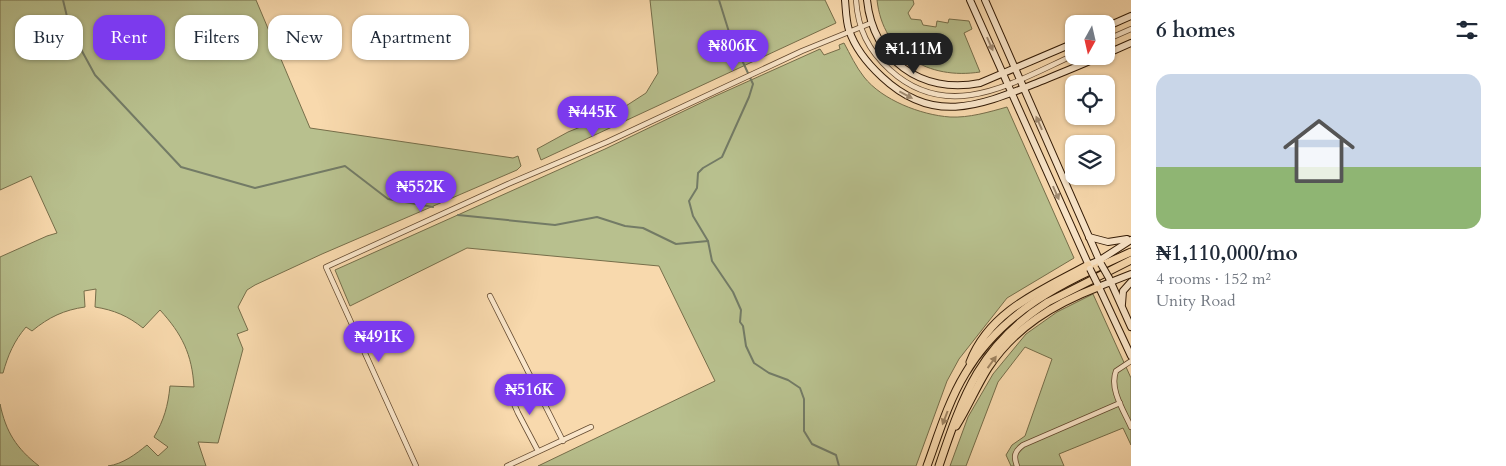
<!DOCTYPE html>
<html lang="en">
<head>
<meta charset="utf-8">
<style>
	:root { --surface:#fff; --page:#f2f2f3; --text:#1f2937; --muted:#747a83; --line:#e0e1e3; --accent:#7c3aed }
	body { margin:0; font-family:Cardo,serif; background:var(--page); color:var(--text); height:100vh; display:flex; flex-direction:column; font-size:19px; white-space:nowrap }
	* { box-sizing:border-box; margin:0 }
	p { font-size:16px; color:var(--muted) }
	.icon { flex:none; width:28px; height:28px; fill:none; stroke:currentColor; stroke-width:2; stroke-linecap:round; stroke-linejoin:round }
	.map { position:relative; flex:1; overflow:hidden }
	.details { display:flex; flex-direction:column; background:var(--surface); width:375px }
	.details>* { flex:none }
	.top-card { position:absolute; left:15px; top:15px; width:475px; height:45px; display:flex; gap:10px }
	.needle { width:32px; rotate:188deg }
	.controls { position:absolute; left:1065px; top:15px; display:grid; gap:10px }
	.controls a { display:grid; place-items:center; width:50px; height:50px; border-radius:10px; background:var(--surface); box-shadow:0 1px 4px #0004; font-size:25px }
	.price { position:absolute; translate:-50% -42px; padding:0 11px; border-radius:18px; background:var(--accent); color:#fff; font-size:16px; line-height:32px; filter:drop-shadow(0 1px 2px #0008) }
	.price::after { content:''; position:absolute; left:50%; top:30px; width:15px; height:11px; margin-left:-8px; background:inherit; clip-path:polygon(0 0,100% 0,50% 100%) }
	.price.current { background:#222; color:#fff }
	ul { padding:0; list-style:none }
	li { display:grid; align-content:center; gap:10px; height:265px; padding:0 25px }
	li+li { border-top:1px solid var(--line) }
	li span { display:grid; place-items:center; height:155px; border-radius:15px; color:#555 }
	li>.icon { margin-inline-start:auto }
	span .icon { width:90px; height:90px; fill:#fffc; stroke-width:1 }
	li b { font-size:21px }
	h2 { display:flex; justify-content:space-between; align-items:center; height:60px; padding:0 25px; font-size:21px }
	.chip { padding:0 18px; border-radius:15px; background:var(--surface); box-shadow:0 1px 4px #0004; font-size:18px; line-height:45px }
	.chip.current { background:var(--accent); color:#fff }
	main { display:flex; flex:1; min-height:0 }
	.map>svg:first-child { display:block }
	.green { fill:#b8c08e; stroke:#766e4a }
	.lines { fill:none; stroke-linecap:round; stroke-linejoin:round }
	.stream { stroke:#737b66; stroke-width:2 }
	.street-casing { stroke:#644a30; stroke-width:6 }
	.secondary-casing { stroke:#331b06; stroke-width:8 }
	.primary-casing { stroke:#331b06; stroke-width:9 }
	.street { stroke:#fae6ca; stroke-width:4.5 }
	.secondary { stroke:#fae6ca; stroke-width:6 }
	.primary { stroke:#f8d9ad; stroke-width:7 }
	.secondary-bridge-casing { stroke:#331b06; stroke-width:8; stroke-linecap:butt }
	.secondary-bridge { stroke:#fae6ca; stroke-width:6 }
	.oneway { fill:#a08b72 }
	.oneway2 { fill:#9f8462 }
</style>
</head>
<body>
<main>
<div class="map">
<svg width="1131" height="466" viewBox="0 0 1131 466">
	<rect width="100%" height="100%" fill="#f8d9ad"/>
	<filter id="stains"><feTurbulence type="fractalNoise" baseFrequency=".004" numOctaves="4"/><feColorMatrix values="0 0 0 0 .2 0 0 0 0 .09 0 0 0 0 .02 0 0 0 .5 -.17"/></filter>
	<radialGradient id="worn" r=".72"><stop offset=".6" stop-color="#630" stop-opacity="0"/><stop offset="1" stop-color="#630" stop-opacity=".3"/></radialGradient>
	<g class="green">
		<path d="M0,0H256L310,128L513,158L518,156L521,166L517,170L322,254L255,285L247,290L238,307L248,330L237,334L243,349L218,443L198,442L206,466H108C123,464 136,454 147,445L158,456L168,447L154,437C164,420 168,406 170,386L194,387C192,354 182,334 160,310L143,328C128,316 114,310 95,307L96,289L84,291L85,307C64,310 49,317 32,331L26,327C14,341 8,355 3,373H0V257L47,236L57,233L31,176L0,190Z"/>
		<polygon points="650,0 825,0 836,23 541,160 537,149 568,132 615,113 646,93 658,73"/>
		<path d="M877,0H913L914,4L908,13L911,19L921,20L923,25L936,27L937,21L948,23L949,19L969,21L972,29L964,33L980,72C929,80 883,54 877,0Z"/>
		<path d="M844,43C850,54 856,67 864,77C882,100 921,115 950,117C969,118 989,112 1007,107L1074,258L1007,298L959,359L947,381L916,466H538L715,381L659,266L467,248L350,306L335,270L605,149L711,98L820,49L824,55L840,49L839,45Z"/>
		<polygon points="1093,294 1131,378 1131,445 1123,428 1059,454 1064,466 1011,466 1006,455 1012,445 1025,436 1052,359 1025,347 998,382 966,466 950,466 968,417 993,374 1026,334 1057,312"/>
		<path d="M0,404C6,432 16,448 39,466H0Z"/>
	</g>
	<g class="lines">
		<g class="stream">
			<polyline points="63,0 70,29 95,75 181,167 255,188 345,166 388,199 433,207"/>
			<polyline points="719,0 729,32 753,84 749,97 722,157 703,168 698,173 697,188 689,201 693,216 708,241 712,261 733,292 741,310 740,322 743,326 746,346 754,363 769,373 788,380 800,388 804,399 804,431 812,444 836,455 839,466"/>
			<polyline points="458,215 555,225 597,217 625,226 643,228 676,244 708,241"/>
		</g>
		<defs>
			<g id="street">
				<path d="M856,0C858,29 868,50 890,70C949,124 1014,82 1074,55"/>
				<polyline points="1106,40 1131,29"/>
				<polyline points="490,296 563,441"/>
				<path d="M1131,361L1116,371C1109,389 1124,411 1131,427"/>
				<polyline points="507,388 518,413 538,451"/>
				<polyline points="416,466 326,267 508,184 607,142 802,51 871,23"/>
				<polyline points="507,466 591,427"/>
				<path d="M1017,466C1013,456 1015,451 1023,445L1120,403"/>
			</g>
			<g id="secondary">
				<path d="M845,0C846,10 846,21 849,30C855,48 869,65 882,77C932,124 977,107 1034,84C1056,75 1079,66 1101,56"/>
				<path d="M867,0C873,59 921,95 980,83L1074,43"/>
				<polyline points="970,0 1090,268"/>
				<polyline points="985,0 1101,264"/>
				<polyline points="1106,27 1131,16"/>
				<polyline points="1106,54 1131,43"/>
				<polyline points="1089,237 1108,242 1127,239"/>
				<polyline points="1088,265 1100,260 1131,240"/>
				<polyline points="1109,278 1131,327"/>
				<polyline points="1097,283 1131,356"/>
				<polyline points="1098,287 1131,274"/>
				<polyline points="1122,304 1123,291 1131,282"/>
			</g>
			<g id="primary">
				<path d="M970,362C990,310 1043,290 1088,265"/>
				<path d="M956,426C968,407 976,387 988,368C1015,327 1054,304 1098,287"/>
				<path d="M927,466C938,436 948,402 965,374C1003,309 1065,282 1131,252"/>
				<path d="M939,466C963,395 981,344 1048,302L1131,260"/>
			</g>
		</defs>
		<use href="#street" class="street-casing"/>
		<use href="#secondary" class="secondary-casing"/>
		<use href="#primary" class="primary-casing"/>
		<use href="#street" class="street"/>
		<use href="#secondary" class="secondary"/>
		<use href="#primary" class="primary"/>
		<defs>
			<g id="secondary-bridge">
				<polyline points="1101,264 1109,278"/>
				<polyline points="1090,269 1097,283"/>
			</g>
		</defs>
		<use href="#secondary-bridge" class="secondary-bridge-casing"/>
		<use href="#secondary-bridge" class="secondary-bridge"/>
	</g>
	<defs><path id="oneway-solid" d="M-6-.8H1V-3.2L6.5 0L1 3.2V.8H-6Z" transform="scale(1.25)"/></defs>
	<g class="oneway">
		<use href="#oneway-solid" transform="translate(990 44) rotate(66)"/>
		<use href="#oneway-solid" transform="translate(906 95) rotate(28)"/>
		<use href="#oneway-solid" transform="translate(1039 123) rotate(-114)"/>
		<use href="#oneway-solid" transform="translate(1056 193) rotate(66)"/>
	</g>
	<g class="oneway2">
		<use href="#oneway-solid" transform="translate(992 362) rotate(-54)"/>
		<use href="#oneway-solid" transform="translate(945 418) rotate(111)"/>
	</g>
	<rect width="100%" height="100%" filter="url(#stains)"/>
	<rect width="100%" height="100%" fill="url(#worn)"/>
</svg>
<div class="controls">
<a><svg class="needle" viewBox="-14 -14 28 28"><path d="M0-13l5 13h-10z" fill="#e53935"/><path d="M0 13l5-13h-10z" fill="#747a83"/></svg></a>
<a><svg class="icon" aria-label="locate" viewBox="0 0 24 24"><circle cx="12" cy="12" r="6"/><path d="M12 2v4M12 18v4M2 12h4M18 12h4"/></svg></a>
<a><svg class="icon" aria-label="layers" viewBox="0 0 24 24"><path d="M12 4l9 5-9 5-9-5zM3 14l9 5 9-5"/></svg></a>
</div>
<b class="price" style="left:733px;top:72px">₦806K</b>
<b class="price current" style="left:914px;top:75px">₦1.11M</b>
<b class="price" style="left:593px;top:138px">₦445K</b>
<b class="price" style="left:421px;top:213px">₦552K</b>
<b class="price" style="left:379px;top:363px">₦491K</b>
<b class="price" style="left:530px;top:416px">₦516K</b>
<div class="top-card">
<a class="chip">Buy</a>
<a class="chip current">Rent</a>
<a class="chip">Filters</a>
<a class="chip">New</a>
<a class="chip">Apartment</a>
</div>
</div>
<section class="details">
<h2>6 homes<svg class="icon" aria-label="filters" viewBox="0 0 24 24"><path d="M4 7h16M4 17h16"/><circle cx="9" cy="7" r="2"/><circle cx="15" cy="17" r="2"/></svg></h2>
<ul>
<li><span style="background:linear-gradient(#c9d6e8 60%,#8fb573 0)"><svg class="icon" aria-label="home" viewBox="0 0 24 24"><path d="M3 11l9-7 9 7M6 9v11h12V9"/></svg></span><div><b>₦1,110,000/mo</b><p>4 rooms · 152 m²</p><p>Unity Road</p></div></li>
</ul>
</section>
</main>
</body>
</html>
